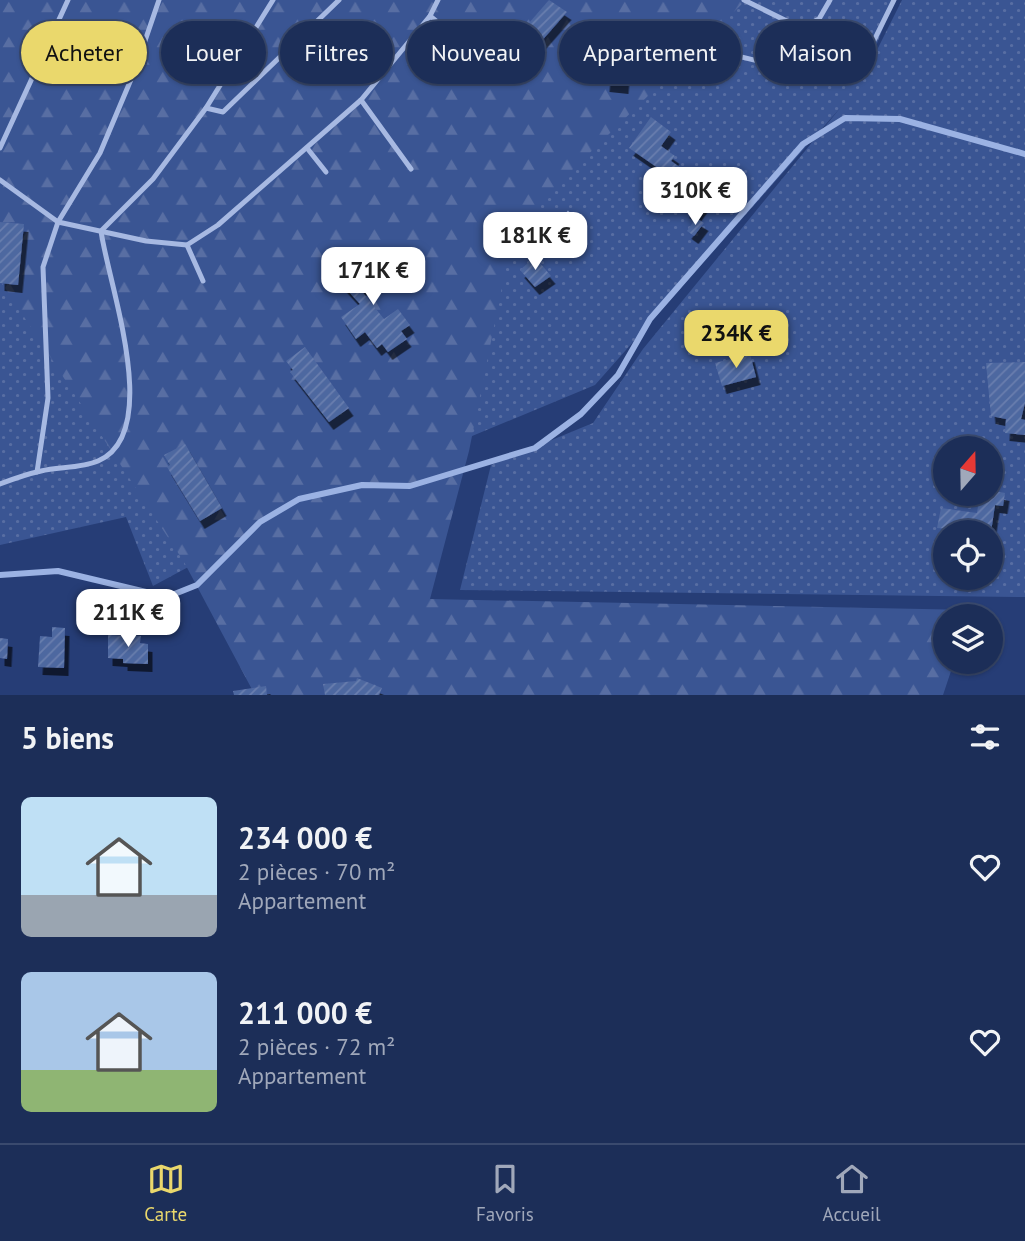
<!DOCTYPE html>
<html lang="fr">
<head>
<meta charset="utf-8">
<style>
	:root { --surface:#1c2e58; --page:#293a61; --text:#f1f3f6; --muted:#a0a8ba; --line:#3a4a6e; --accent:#ead86c }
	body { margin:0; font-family:"PT Sans",sans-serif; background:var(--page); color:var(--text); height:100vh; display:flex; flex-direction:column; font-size:26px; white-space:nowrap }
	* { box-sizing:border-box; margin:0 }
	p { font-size:23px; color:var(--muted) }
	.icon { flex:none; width:38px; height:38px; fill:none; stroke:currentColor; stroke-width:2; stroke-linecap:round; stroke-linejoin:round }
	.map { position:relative; height:695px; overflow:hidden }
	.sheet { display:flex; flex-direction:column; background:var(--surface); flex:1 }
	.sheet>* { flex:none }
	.hud { position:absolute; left:21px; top:21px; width:984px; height:63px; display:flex; gap:14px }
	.needle { width:46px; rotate:20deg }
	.tools { position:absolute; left:933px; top:436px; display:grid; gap:14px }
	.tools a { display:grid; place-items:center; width:70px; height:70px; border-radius:50%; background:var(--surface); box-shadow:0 2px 5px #0004,0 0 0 2px var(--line); font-size:35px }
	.price { position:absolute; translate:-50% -60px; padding:0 16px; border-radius:14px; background:#fff; color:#222; font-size:23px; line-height:46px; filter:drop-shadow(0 2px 4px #0008) }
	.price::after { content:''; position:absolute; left:50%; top:42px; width:21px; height:16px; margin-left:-10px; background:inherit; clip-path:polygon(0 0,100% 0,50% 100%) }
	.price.selected { background:var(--accent); color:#111 }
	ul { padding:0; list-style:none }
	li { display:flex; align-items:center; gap:21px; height:175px; padding:0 21px }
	li span { display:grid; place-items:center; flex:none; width:196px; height:140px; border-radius:10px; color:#555 }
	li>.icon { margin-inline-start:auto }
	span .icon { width:84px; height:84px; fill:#fffc; stroke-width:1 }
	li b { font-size:30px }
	h2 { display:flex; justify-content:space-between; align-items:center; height:84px; padding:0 21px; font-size:30px }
	.chip { padding:0 24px; border-radius:32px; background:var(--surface); box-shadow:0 2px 5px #0004,0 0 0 2px var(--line); font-size:24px; line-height:63px }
	.chip.selected { background:var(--accent); color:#111 }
	.tabs { display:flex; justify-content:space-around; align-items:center; height:98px; border-top:2px solid var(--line); background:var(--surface); font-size:19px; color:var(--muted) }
	.tabs a { display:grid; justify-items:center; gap:4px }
	.tabs .selected { color:var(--accent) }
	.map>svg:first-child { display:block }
	.grass { fill:url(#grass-dots); fill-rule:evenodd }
	.forest { fill:url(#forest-firs) }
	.water { fill:url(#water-ripples); stroke:#9bb2e3; stroke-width:2 }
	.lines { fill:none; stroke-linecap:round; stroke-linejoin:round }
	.stream { stroke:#9bb2e3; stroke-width:6 }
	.building { fill:url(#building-hatch); filter:url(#shadow) }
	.lane { stroke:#a7b9e2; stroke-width:5 }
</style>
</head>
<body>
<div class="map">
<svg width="1025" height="695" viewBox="0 0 1025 695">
	<defs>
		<pattern id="grass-dots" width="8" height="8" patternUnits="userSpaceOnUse" patternTransform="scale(1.75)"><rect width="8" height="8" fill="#3a5593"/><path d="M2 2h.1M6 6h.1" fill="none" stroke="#586ea3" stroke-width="1.8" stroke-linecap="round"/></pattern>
		<pattern id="forest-firs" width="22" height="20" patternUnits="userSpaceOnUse" patternTransform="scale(1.75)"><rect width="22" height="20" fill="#3a5593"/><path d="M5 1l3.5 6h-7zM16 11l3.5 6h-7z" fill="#586ea3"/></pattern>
		<pattern id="water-ripples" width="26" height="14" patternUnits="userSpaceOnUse" patternTransform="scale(1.75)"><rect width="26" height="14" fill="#42537d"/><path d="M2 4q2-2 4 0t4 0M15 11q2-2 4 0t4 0" fill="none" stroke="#5e6d90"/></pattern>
		<pattern id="building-hatch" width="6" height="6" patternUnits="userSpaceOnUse" patternTransform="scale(1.75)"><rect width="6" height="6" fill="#4e67a0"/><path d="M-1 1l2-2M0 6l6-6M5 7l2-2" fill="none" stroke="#697eae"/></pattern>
		<filter id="shadow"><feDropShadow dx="4.5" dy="8" stdDeviation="0" flood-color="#0009"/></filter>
	</defs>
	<rect width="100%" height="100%" fill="#263d76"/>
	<path class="grass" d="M0,0H894L865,74L902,0H1025V597L460,590L491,465L593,423L643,349L841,107L595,385L294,510L153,586L126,517L0,545ZM945,448H990V494H945ZM945,532H990V578H945Z"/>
	<polygon class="forest" points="0,0 746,0 514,227 469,451 430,599 971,610 969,616 945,616 945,662 954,662 943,695 255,695 184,562 0,280"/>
	<polygon class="water" points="568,212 577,221 559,241 549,233"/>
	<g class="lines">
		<polyline class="stream" points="0,575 58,571 167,597 197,585 260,522 299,499 362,485 410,486 535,448 581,414 618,375 650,319 803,144 845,118 900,119 1025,154"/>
	</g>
	<g class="building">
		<polygon points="549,0 567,12 532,52 516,38"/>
		<polygon points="585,28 603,30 601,43 584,41"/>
		<polygon points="609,48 627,50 624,86 605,84 606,74 582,72 583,58 608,60"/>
		<polygon points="651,117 671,132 661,146 675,156 671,161 698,180 704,181 703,183 713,191 694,217 685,210 689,203 652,176 658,168 629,148"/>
		<polygon points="534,218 546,224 533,246 513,235 519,224 528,229"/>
		<polygon points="696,218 704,223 694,236 687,231"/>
		<polygon points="0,222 24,224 18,285 0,283"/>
		<polygon points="384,250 395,265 360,289 384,319 398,309 410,325 401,331 407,339 388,352 382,344 377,348 365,332 356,339 341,317 360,304 339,281"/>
		<polygon points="535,257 551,276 535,287 520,270"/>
		<polygon points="305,347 349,408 329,422 290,372 293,370 286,361"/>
		<polygon points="750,354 756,377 722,386 715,363"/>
		<polygon points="1025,362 1025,403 1021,419 1025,420 1025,435 1005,433 1006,419 991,416 986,363"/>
		<polygon points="185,444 222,508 200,521 167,467 170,465 164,455"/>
		<polygon points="990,490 1005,493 1003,506 995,505 991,532 937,528 941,508 977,513 980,494 990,494"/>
		<polygon points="98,602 108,602 107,622 97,621"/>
		<polygon points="52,627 65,628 64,668 38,667 40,636 52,637"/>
		<polygon points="108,635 141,636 140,643 148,644 148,664 123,663 123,659 108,658"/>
		<polygon points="0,638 8,639 7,659 0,658"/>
		<polygon points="357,678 382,688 379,695 325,695 323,684 356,681"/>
		<polygon points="266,686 267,695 234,695 233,691"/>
	</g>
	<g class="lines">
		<g class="lane">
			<polyline points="744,0 801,28 819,19 830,0"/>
			<polyline points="430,16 469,48"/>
			<polyline points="665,38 835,80 855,79 894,0"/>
			<polyline points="361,100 411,169"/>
			<polyline points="206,108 223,112 339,0"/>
			<polyline points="0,148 68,0"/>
			<polyline points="307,148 326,172"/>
			<polyline points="0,180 58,222 146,241 187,245 218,225 361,100 430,16 438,0"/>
			<polyline points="187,245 203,281"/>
			<polyline points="37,472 48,398 43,267 58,222 100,153 135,70 159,0"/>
			<path d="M0,484C13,479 27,474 41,471C59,467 82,468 98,461C164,433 108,283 101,231L153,179L206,108L273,0"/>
		</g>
	</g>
</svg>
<div class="tools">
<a><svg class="needle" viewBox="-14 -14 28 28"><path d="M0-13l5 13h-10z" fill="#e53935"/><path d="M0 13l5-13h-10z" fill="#a0a8ba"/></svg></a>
<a><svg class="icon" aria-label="locate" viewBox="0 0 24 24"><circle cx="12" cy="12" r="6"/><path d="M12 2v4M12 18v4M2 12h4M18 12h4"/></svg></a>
<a><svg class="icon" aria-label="layers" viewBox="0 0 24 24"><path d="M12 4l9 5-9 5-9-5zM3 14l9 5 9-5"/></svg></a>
</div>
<b class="price" style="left:695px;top:227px">310K €</b>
<b class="price" style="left:535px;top:272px">181K €</b>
<b class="price" style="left:373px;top:307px">171K €</b>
<b class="price selected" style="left:736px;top:370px">234K €</b>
<b class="price" style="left:128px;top:649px">211K €</b>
<div class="hud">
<a class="chip selected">Acheter</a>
<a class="chip">Louer</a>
<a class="chip">Filtres</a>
<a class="chip">Nouveau</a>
<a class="chip">Appartement</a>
<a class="chip">Maison</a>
</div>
</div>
<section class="sheet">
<h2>5 biens<svg class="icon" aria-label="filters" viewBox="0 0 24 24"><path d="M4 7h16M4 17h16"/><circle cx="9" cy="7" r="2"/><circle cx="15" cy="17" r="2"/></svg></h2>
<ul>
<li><span style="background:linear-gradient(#bfe0f5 70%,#9aa5b1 0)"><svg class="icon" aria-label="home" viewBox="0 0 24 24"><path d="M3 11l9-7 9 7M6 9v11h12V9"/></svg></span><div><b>234 000 €</b><p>2 pièces · 70 m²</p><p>Appartement</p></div><svg class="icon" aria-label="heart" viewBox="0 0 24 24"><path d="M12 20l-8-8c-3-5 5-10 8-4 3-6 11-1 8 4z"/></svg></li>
<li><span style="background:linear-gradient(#a9c7e8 70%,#8fb573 0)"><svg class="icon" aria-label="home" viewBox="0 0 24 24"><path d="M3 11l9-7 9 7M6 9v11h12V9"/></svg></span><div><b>211 000 €</b><p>2 pièces · 72 m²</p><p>Appartement</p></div><svg class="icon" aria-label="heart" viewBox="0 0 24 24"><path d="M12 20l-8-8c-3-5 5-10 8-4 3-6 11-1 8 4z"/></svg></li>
</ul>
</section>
<nav class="tabs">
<a class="selected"><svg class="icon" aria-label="map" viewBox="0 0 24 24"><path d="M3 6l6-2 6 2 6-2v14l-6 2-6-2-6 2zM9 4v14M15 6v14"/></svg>Carte</a>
<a><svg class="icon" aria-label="saved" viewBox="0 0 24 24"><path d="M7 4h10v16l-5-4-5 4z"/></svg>Favoris</a>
<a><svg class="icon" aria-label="home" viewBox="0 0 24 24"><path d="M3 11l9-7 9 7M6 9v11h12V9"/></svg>Accueil</a>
</nav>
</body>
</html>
